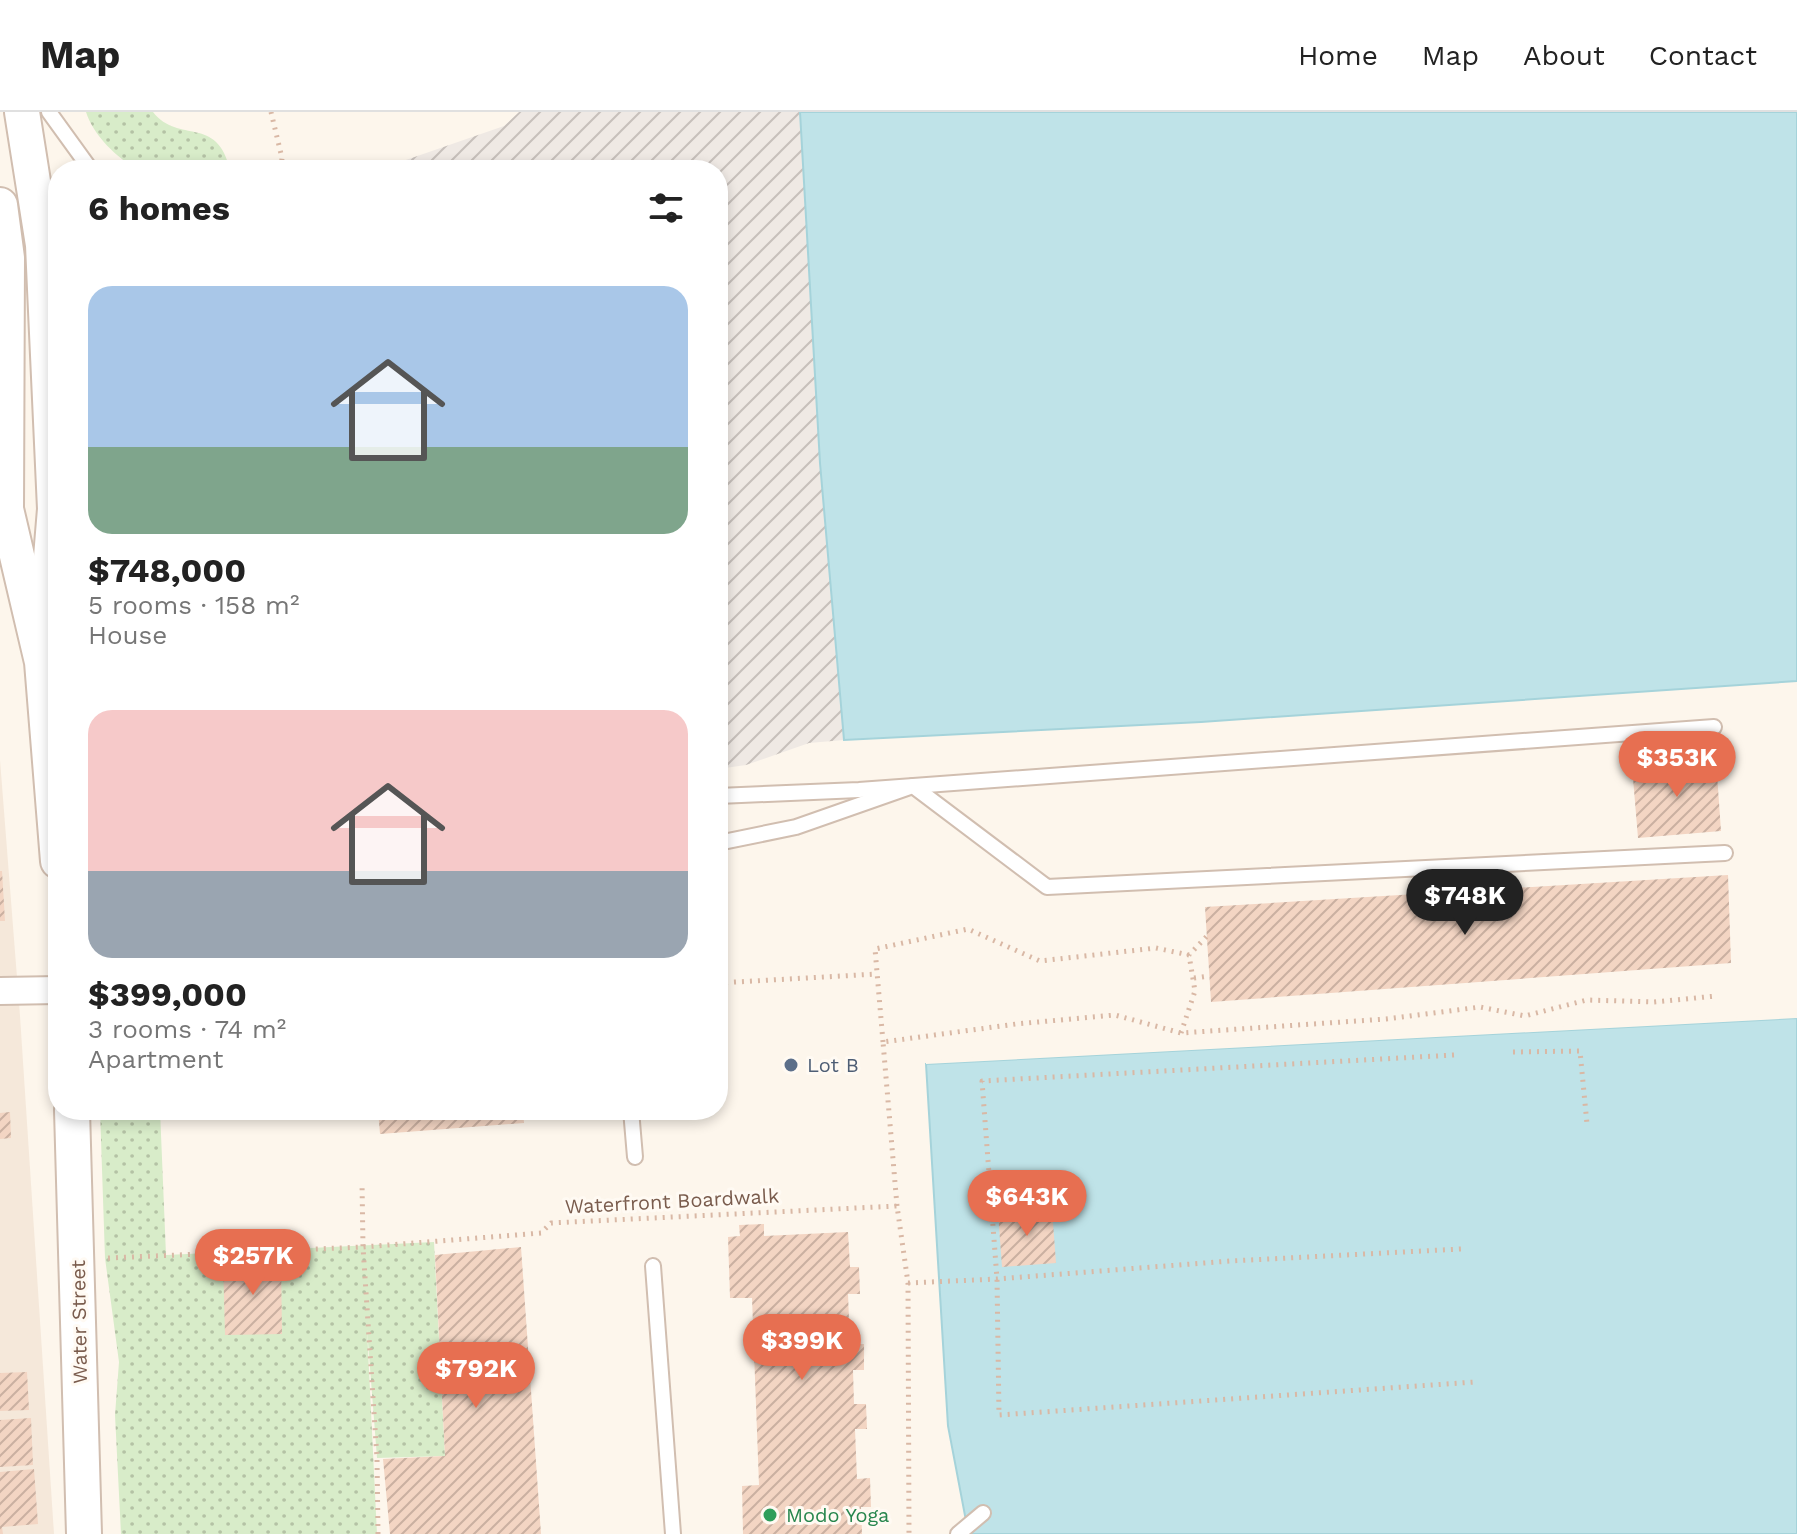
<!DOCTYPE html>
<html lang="en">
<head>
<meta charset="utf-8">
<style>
	:root { --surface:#fff; --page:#f6f6f6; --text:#222; --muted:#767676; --line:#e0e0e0; --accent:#e76f51 }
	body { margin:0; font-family:"Work Sans",sans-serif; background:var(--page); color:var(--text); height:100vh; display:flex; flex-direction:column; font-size:30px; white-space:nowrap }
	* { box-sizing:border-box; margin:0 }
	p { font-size:26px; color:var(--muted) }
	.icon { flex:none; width:44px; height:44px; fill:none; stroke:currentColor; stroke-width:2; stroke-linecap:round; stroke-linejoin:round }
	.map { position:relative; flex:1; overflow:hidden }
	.details { position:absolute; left:48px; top:48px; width:680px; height:960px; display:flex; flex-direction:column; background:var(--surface); border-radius:32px; box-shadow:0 4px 12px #0003 }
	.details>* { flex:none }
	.price { position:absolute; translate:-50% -68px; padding:0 18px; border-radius:28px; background:var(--accent); color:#fff; font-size:26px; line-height:52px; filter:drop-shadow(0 2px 4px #0008) }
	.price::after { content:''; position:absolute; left:50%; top:48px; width:24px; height:18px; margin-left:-12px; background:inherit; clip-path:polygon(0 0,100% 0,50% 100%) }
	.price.current { background:#222; color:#fff }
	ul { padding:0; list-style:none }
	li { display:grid; align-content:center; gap:16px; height:424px; padding:0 40px }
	li span { display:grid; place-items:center; height:248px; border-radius:24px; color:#555 }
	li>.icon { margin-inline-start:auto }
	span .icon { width:144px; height:144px; fill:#fffc; stroke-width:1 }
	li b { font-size:34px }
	h2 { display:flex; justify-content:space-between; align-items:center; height:96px; padding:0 40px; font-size:34px }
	header { display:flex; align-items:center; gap:48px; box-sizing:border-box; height:112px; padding:0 40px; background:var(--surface); border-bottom:2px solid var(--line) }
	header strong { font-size:38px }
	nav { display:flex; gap:44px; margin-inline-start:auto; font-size:28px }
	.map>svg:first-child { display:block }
	.residential { fill:#f5e8da }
	.industrial { fill:url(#industrial-furrows) }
	.grass { fill:url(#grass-dots) }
	.water { fill:#bfe3e8; stroke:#a5d3da; stroke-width:2 }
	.pier { fill:#fdf6ec }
	.building { fill:url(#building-hatch) }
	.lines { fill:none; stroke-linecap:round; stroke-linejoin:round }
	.service-casing { stroke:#d1beb0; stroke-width:18 }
	.minor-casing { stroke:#d1beb0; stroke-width:30 }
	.tertiary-casing { stroke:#d1beb0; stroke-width:38 }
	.path { stroke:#d9b8a5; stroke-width:5; stroke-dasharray:2 6; stroke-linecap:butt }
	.service { stroke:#fff; stroke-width:14 }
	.minor { stroke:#fff; stroke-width:26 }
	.tertiary { stroke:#fff; stroke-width:34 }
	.service-dot { fill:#5c6f8a; stroke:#fffaf3; stroke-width:3 }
	.leisure-dot { fill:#2e9e5b; stroke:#fffaf3; stroke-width:3 }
	.labels { text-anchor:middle; stroke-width:6; stroke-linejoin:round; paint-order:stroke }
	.service-label { font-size:20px; fill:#4e5e75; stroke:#fffaf3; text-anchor:start }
	.street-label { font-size:20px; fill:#7a5c4d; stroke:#fffaf3 }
	.leisure-label { font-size:20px; fill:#27864d; stroke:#fffaf3; text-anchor:start }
</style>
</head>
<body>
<header>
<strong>Map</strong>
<nav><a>Home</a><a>Map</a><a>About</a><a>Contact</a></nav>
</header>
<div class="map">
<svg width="1797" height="1422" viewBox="0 0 1797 1422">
	<defs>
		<pattern id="industrial-furrows" width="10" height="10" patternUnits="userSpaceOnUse" patternTransform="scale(2)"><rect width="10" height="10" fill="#efe9e4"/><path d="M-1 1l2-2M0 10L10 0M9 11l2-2" fill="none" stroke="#c7c0bb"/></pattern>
		<pattern id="grass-dots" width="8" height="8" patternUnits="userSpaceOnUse" patternTransform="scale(2)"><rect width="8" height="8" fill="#d8ecc9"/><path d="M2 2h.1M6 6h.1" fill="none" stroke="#b4c2a5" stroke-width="1.8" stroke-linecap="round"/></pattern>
		<pattern id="building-hatch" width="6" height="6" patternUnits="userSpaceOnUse" patternTransform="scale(2)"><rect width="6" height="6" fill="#f3d5c3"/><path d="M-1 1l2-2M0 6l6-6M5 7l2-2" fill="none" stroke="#cab0a1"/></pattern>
	</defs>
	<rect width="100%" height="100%" fill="#fdf6ec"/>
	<polygon class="residential" points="0,648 20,904 54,1422 0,1422"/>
	<polygon class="industrial" points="519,0 801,0 844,628 809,631 746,653 718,657 718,58 377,58 504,14"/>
	<g class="grass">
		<path d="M86,0H153C179,33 217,2 230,58H138C117,46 93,23 86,0Z"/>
		<polygon points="100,998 160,998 166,1143 434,1130 445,1344 377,1346 367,1217 377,1422 121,1422 115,1303 119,1250 105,1146"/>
	</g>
	<g class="water">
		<polygon points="800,0 1797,0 1797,569 1201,610 844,628 820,351"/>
		<polygon points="1797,906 1797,1422 973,1422 967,1414 948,1314 926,952"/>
	</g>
	<polygon class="pier" points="1797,902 1797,906 926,952 926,948"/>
	<g class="building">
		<polygon points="1716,648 1721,719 1638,726 1632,654"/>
		<polygon points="0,759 2,759 5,809 0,809"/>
		<polygon points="1728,763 1731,851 1211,890 1205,795"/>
		<polygon points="378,998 523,998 524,1011 380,1022"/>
		<polygon points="10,1000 11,1026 0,1027 0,1001"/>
		<polygon points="1052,1097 1056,1151 1002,1155 998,1101"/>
		<polygon points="764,1112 764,1124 848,1120 850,1155 859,1155 860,1182 848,1182 850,1232 864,1232 864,1258 853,1258 854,1292 866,1292 867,1317 855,1317 857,1367 870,1366 871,1395 861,1395 862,1422 743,1422 742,1374 759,1373 752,1186 730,1186 728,1125 740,1124 739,1113"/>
		<polygon points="521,1135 541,1422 390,1422 383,1347 445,1344 435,1143"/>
		<polygon points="281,1146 282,1222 225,1223 223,1148"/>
		<polygon points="27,1260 29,1298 0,1299 0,1261"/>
		<polygon points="31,1306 33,1353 0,1355 0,1308"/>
		<polygon points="34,1357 38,1412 2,1415 3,1422 0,1422 0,1360"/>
	</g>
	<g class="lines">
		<defs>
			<g id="service">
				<polyline points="49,0 91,58"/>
				<polyline points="718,684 859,678 1714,615"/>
				<polyline points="718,731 796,715 913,674 1047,775 1725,741"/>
				<polyline points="631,998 635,1045"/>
				<polyline points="653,1154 673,1422"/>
				<polyline points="958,1422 983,1401"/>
			</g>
			<polyline id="minor" points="0,879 58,878"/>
			<g id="tertiary">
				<polyline points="22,0 43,133 55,397 45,518"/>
				<polyline points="0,93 7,146 6,397 42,550 58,749"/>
				<polyline points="72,998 84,1422"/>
			</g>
		</defs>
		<use href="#service" class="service-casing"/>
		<use href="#minor" class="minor-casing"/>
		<use href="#tertiary" class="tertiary-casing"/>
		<g class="path">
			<polyline points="271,0 282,46 281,58"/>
			<polyline points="1194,866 1209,864"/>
			<polyline points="718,871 877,862"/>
			<polyline points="1181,921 1195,879 1189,843 1207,824"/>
			<polyline points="883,930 875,837 968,817 1040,849 1156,836 1189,843"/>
			<polyline points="1513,940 1580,939 1587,1012"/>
			<polyline points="1454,943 982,969 997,1167 999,1303 1475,1270"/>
			<polyline points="897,1094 883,930 1016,912 1115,903 1181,921 1386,907 1480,895 1525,904 1587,888 1654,890 1716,884"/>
			<polyline points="108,1146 363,1135 362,1071"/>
			<polyline points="908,1171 997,1167 1230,1149 1461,1137"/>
			<polyline points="378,1422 377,1346 363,1135 541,1121 551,1111 897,1094 908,1171 909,1422"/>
		</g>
		<use href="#service" class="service"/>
		<use href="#minor" class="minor"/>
		<use href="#tertiary" class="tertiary"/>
	</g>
	<circle class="service-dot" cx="791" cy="953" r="8"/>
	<circle class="leisure-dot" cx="770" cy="1403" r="8"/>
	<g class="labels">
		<g class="service-label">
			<text x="807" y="960">Lot B</text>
		</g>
		<g class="street-label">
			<text transform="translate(672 1089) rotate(-3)" y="7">Waterfront Boardwalk</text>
			<text transform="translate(79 1210) rotate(-91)" y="7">Water Street</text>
		</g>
		<g class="leisure-label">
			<text x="786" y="1410">Modo Yoga</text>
		</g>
	</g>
</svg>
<b class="price" style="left:1677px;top:687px">$353K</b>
<b class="price current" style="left:1465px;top:825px">$748K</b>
<b class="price" style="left:1027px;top:1126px">$643K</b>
<b class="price" style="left:253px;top:1185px">$257K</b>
<b class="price" style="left:802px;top:1270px">$399K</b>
<b class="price" style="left:476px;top:1298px">$792K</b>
<section class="details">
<h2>6 homes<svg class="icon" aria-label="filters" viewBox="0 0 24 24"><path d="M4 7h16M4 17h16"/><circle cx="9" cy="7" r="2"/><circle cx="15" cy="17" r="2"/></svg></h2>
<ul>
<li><span style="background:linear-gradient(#a9c7e8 65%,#7fa58c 0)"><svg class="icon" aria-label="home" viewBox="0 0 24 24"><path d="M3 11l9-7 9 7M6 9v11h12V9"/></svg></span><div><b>$748,000</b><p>5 rooms · 158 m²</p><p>House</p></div></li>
<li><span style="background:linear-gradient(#f6c9c9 65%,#9aa5b1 0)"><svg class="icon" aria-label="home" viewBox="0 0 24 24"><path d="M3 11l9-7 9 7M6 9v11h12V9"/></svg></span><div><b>$399,000</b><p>3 rooms · 74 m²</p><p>Apartment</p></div></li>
</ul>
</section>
</div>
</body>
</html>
